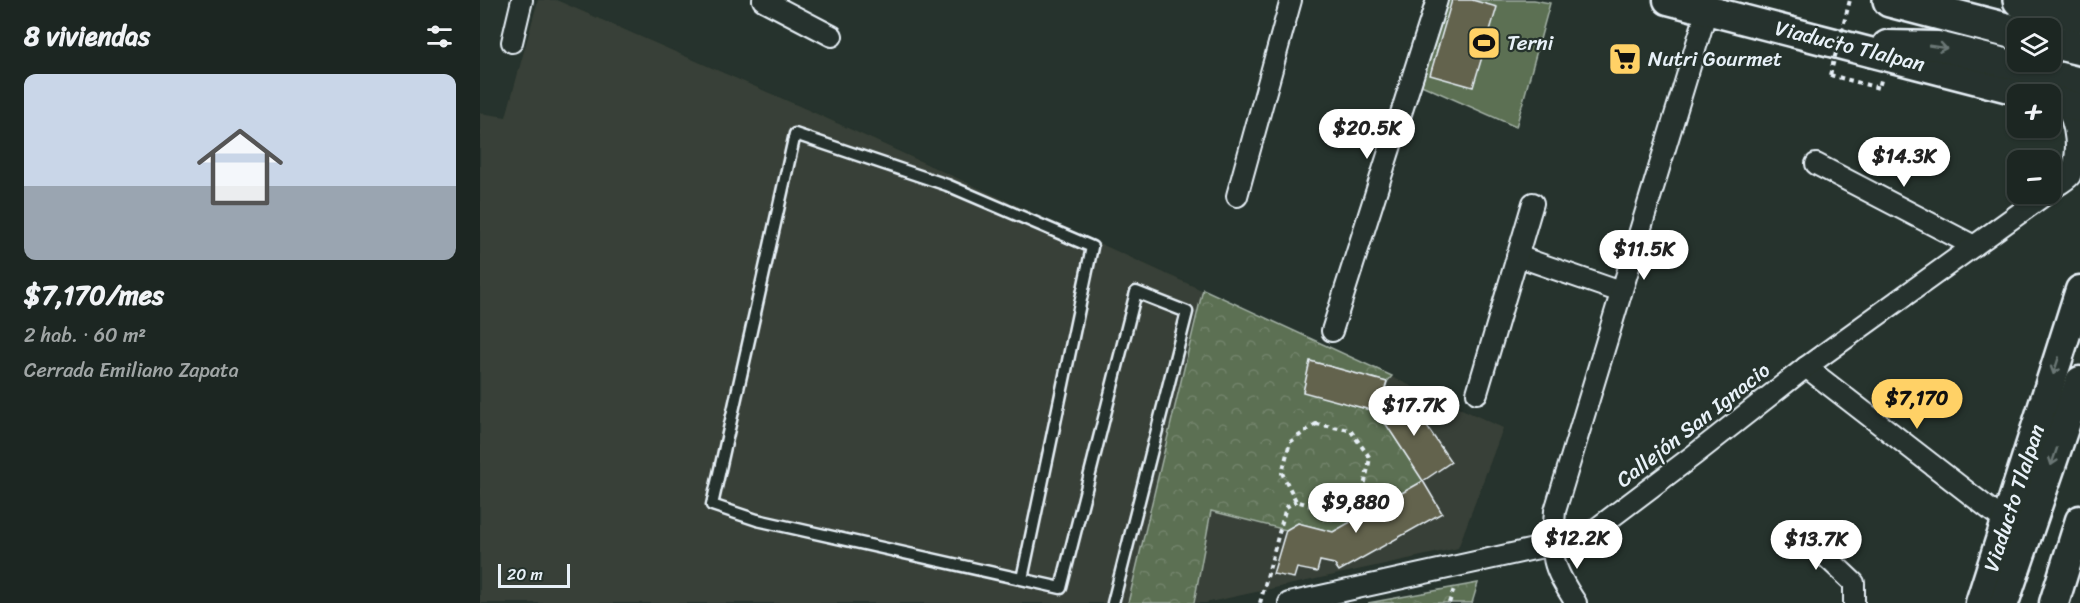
<!DOCTYPE html>
<html lang="es">
<head>
<meta charset="utf-8">
<style>
	:root { --surface:#1c2622; --page:#252e2a; --text:#f1f3f6; --muted:#a0a5a5; --line:#3a4340; --accent:#ffd166 }
	body { margin:0; font-family:Sriracha,sans-serif; background:var(--page); color:var(--text); height:100vh; display:flex; flex-direction:column; font-size:22px; white-space:nowrap }
	* { box-sizing:border-box; margin:0 }
	p { font-size:20px; color:var(--muted) }
	.icon { flex:none; width:33px; height:33px; fill:none; stroke:currentColor; stroke-width:2; stroke-linecap:round; stroke-linejoin:round }
	.map { position:relative; flex:1; overflow:hidden }
	.sheet { display:flex; flex-direction:column; background:var(--surface); width:480px }
	.sheet>* { flex:none }
	.tools { position:absolute; left:1527px; top:18px; display:grid; gap:12px }
	.tools a { display:grid; place-items:center; width:54px; height:54px; border-radius:12px; background:var(--surface); box-shadow:0 2px 4px #0004,0 0 0 2px var(--line); font-size:30px }
	.scale { position:absolute; left:18px; bottom:15px; width:72px; box-sizing:border-box; padding-left:6px; border:3px solid #e8f1f8; border-top:0; font-size:16px; line-height:21px; white-space:nowrap; color:#e8f1f8; -webkit-text-stroke:4px #26332d; paint-order:stroke }
	.price { position:absolute; translate:-50% -51px; padding:0 14px; border-radius:21px; background:#fff; color:#222; font-size:20px; line-height:39px; filter:drop-shadow(0 2px 3px #0008) }
	.price::after { content:''; position:absolute; left:50%; top:36px; width:18px; height:14px; margin-left:-9px; background:inherit; clip-path:polygon(0 0,100% 0,50% 100%) }
	.price.selected { background:var(--accent); color:#111 }
	ul { padding:0; list-style:none }
	li { display:grid; align-content:center; gap:12px; height:318px; padding:0 24px }
	li+li { border-top:2px solid var(--line) }
	li span { display:grid; place-items:center; height:186px; border-radius:12px; color:#555 }
	li>.icon { margin-inline-start:auto }
	span .icon { width:108px; height:108px; fill:#fffc; stroke-width:1 }
	li b { font-size:26px }
	h2 { display:flex; justify-content:space-between; align-items:center; height:72px; padding:0 24px; font-size:26px }
	main { display:flex; flex:1; min-height:0 }
	.map>svg:first-child { display:block }
	.built { fill:#394137 }
	.grass { fill:#5b6f52; stroke:#a2b0a5; stroke-width:1.5 }
	.park { fill:url(#park-crowns); stroke:#a2b0a5; stroke-width:1.5 }
	.building { fill:#64634e; stroke:#e8f1f8; stroke-width:1.5 }
	.lines { fill:none; stroke-linecap:round; stroke-linejoin:round }
	.lane-casing { stroke:#e8f1f8; stroke-width:15 }
	.street-casing { stroke:#e8f1f8; stroke-width:24 }
	.secondary-casing { stroke:#e8f1f8; stroke-width:33 }
	.highway-casing { stroke:#e8f1f8; stroke-width:38 }
	.path { stroke:#e8f1f8; stroke-width:4; stroke-dasharray:4.5 4.5; stroke-linecap:butt }
	.lane { stroke:#26332d; stroke-width:10 }
	.street { stroke:#26332d; stroke-width:20 }
	.secondary { stroke:#26332d; stroke-width:28 }
	.highway { stroke:#26332d; stroke-width:33 }
	.path-bridge { stroke:#e8f1f8; stroke-width:4; stroke-dasharray:4.5 4.5; stroke-linecap:butt }
	.oneway { stroke:#6a7674 }
	.labels { text-anchor:middle; stroke-width:4.5; stroke-linejoin:round; paint-order:stroke }
	.poi-label { font-size:21px; fill:#e8f1f8; stroke:#26332d; text-anchor:start }
	.street-label { font-size:21px; fill:#e8f1f8; stroke:#26332d }
</style>
</head>
<body>
<main>
<section class="sheet">
<h2>8 viviendas<svg class="icon" aria-label="filters" viewBox="0 0 24 24"><path d="M4 7h16M4 17h16"/><circle cx="9" cy="7" r="2"/><circle cx="15" cy="17" r="2"/></svg></h2>
<ul>
<li><span style="background:linear-gradient(#c9d6e8 60%,#9aa5b1 0)"><svg class="icon" aria-label="home" viewBox="0 0 24 24"><path d="M3 11l9-7 9 7M6 9v11h12V9"/></svg></span><div><b>$7,170/mes</b><p>2 hab. · 60 m²</p><p>Cerrada Emiliano Zapata</p></div></li>
</ul>
</section>
<div class="map">
<svg width="1600" height="603" viewBox="0 0 1600 603">
	<defs>
		<pattern id="park-crowns" width="20" height="18" patternUnits="userSpaceOnUse" patternTransform="scale(1.5)"><rect width="20" height="18" fill="#5b6f52"/><path d="M2 6a3 3 0 1 1 6 0M12 15a3 3 0 1 1 6 0" fill="none" stroke="#73846c"/></pattern>
	</defs>
	<rect width="100%" height="100%" fill="#26332d"/>
	<filter id="ink" filterUnits="userSpaceOnUse"><feTurbulence type="fractalNoise" baseFrequency=".0167" numOctaves="2"/><feDisplacementMap in="SourceGraphic" scale="12" xChannelSelector="R" yChannelSelector="G"/><feConvolveMatrix kernelMatrix="1 2 1 2 8 2 1 2 1" color-interpolation-filters="sRGB"/></filter>
	<g filter="url(#ink)">
		<polygon class="built" points="58,0 76,0 328,110 1023,428 978,548 725,603 0,603 0,113 26,117"/>
		<polygon class="grass" points="963,0 1054,0 1070,3 1036,127 937,83"/>
		<g class="park">
			<polygon points="723,289 912,376 907,382 831,361 823,391 898,412 943,481 853,532 818,523 806,530 731,511 714,603 648,603"/>
			<polygon points="998,583 992,603 888,603"/>
		</g>
		<g class="building">
			<polygon points="972,0 992,0 1017,7 993,87 950,75"/>
			<polygon points="830,361 907,382 898,412 823,392"/>
			<polygon points="925,394 971,462 943,481 898,412"/>
			<polygon points="943,481 962,513 859,571 854,564 840,561 837,572 817,568 814,578 793,574 806,530 818,523 853,532"/>
		</g>
		<g class="lines">
			<defs>
				<polyline id="lane" points="542,579 612,247 467,185 315,134 232,505 277,520 581,588 656,292 707,312 633,603"/>
				<g id="street">
					<polyline points="283,0 352,36"/>
					<polyline points="32,42 42,0"/>
					<polyline points="1336,164 1494,246"/>
					<path d="M1570,190C1576,186 1586,181 1590,176C1600,154 1597,122 1583,103"/>
					<polyline points="757,196 811,0"/>
					<polyline points="1037,256 1141,292"/>
					<polyline points="852,331 957,0"/>
					<polyline points="1326,367 1526,522"/>
					<polyline points="997,393 1053,203"/>
					<polyline points="1320,532 1374,583 1374,603"/>
					<polyline points="809,603 1104,538 1214,455 1326,367 1566,194"/>
					<path d="M1096,603C1070,563 1071,558 1075,511L1227,10"/>
				</g>
				<g id="secondary">
					<polyline points="1188,0 1552,94"/>
					<polyline points="1407,45 1458,46 1600,82"/>
					<polyline points="1570,99 1600,108"/>
					<polyline points="1500,603 1600,290"/>
					<polyline points="1524,603 1600,381"/>
					<polyline points="1574,603 1600,520"/>
				</g>
				<g id="highway">
					<polyline points="1410,0 1538,33"/>
					<polyline points="1540,0 1600,15"/>
					<polyline points="1570,41 1600,48"/>
				</g>
			</defs>
			<use href="#lane" class="lane-casing"/>
			<use href="#street" class="street-casing"/>
			<use href="#secondary" class="secondary-casing"/>
			<use href="#highway" class="highway-casing"/>
			<g class="path">
				<polyline points="1350,75 1399,88 1401,80"/>
				<polygon points="836,424 870,430 890,458 882,496 852,512 816,501 802,473 810,442"/>
				<polyline points="780,603 806,507 816,501"/>
				<polyline points="969,603 974,589"/>
			</g>
			<use href="#lane" class="lane"/>
			<use href="#street" class="street"/>
			<use href="#secondary" class="secondary"/>
			<use href="#highway" class="highway"/>
			<polyline class="path-bridge" points="1350,75 1370,0"/>
		</g>
		<defs><path id="oneway-shaft" d="M-6 0H5M1.5-3L5.5 0L1.5 3" fill="none" stroke-width="1.6" stroke-linecap="round" stroke-linejoin="round" transform="scale(1.5)"/></defs>
		<g class="oneway">
			<use href="#oneway-shaft" transform="translate(1458 47) rotate(9)"/>
			<use href="#oneway-shaft" transform="translate(1576 366) rotate(108)"/>
			<use href="#oneway-shaft" transform="translate(1574 457) rotate(109)"/>
		</g>
	</g>
	<defs>
		<symbol id="stadium-square" viewBox="-11 -11 22 22"><rect x="-9" y="-9" width="18" height="18" rx="4" fill="#ffd166" stroke="#26332d"/><path d="M0-5a6.5 5 0 1 0 0 10a6.5 5 0 1 0 0-10ZM-3.5-1.8h7v3.6h-7Z" fill="#111"/></symbol>
		<symbol id="supermarket-square" viewBox="-11 -11 22 22"><rect x="-9" y="-9" width="18" height="18" rx="4" fill="#ffd166" stroke="#26332d"/><path d="M-6-5.5h2.5l.6 2H6L4.5 2H-2.5L-4.4-4H-6ZM-1.5 3.2a1.3 1.3 0 1 0 .1 0ZM3 3.2a1.3 1.3 0 1 0 .1 0Z" fill="#111"/></symbol>
	</defs>
	<g fill-rule="evenodd">
		<use href="#stadium-square" x="985" y="24" width="38" height="38"/>
		<use href="#supermarket-square" x="1126" y="40" width="38" height="38"/>
	</g>
	<g class="labels">
		<g class="poi-label">
			<text x="1027" y="50">Terni</text>
			<text x="1168" y="66">Nutri Gourmet</text>
		</g>
		<g class="street-label">
			<text transform="translate(1370 46) rotate(14)" y="7">Viaducto Tlalpan</text>
			<text transform="translate(1213 425) rotate(-38)" y="7">Callejón San Ignacio</text>
			<text transform="translate(1534 498) rotate(-72)" y="7">Viaducto Tlalpan</text>
		</g>
	</g>
</svg>
<div class="tools">
<a><svg class="icon" aria-label="layers" viewBox="0 0 24 24"><path d="M12 4l9 5-9 5-9-5zM3 14l9 5 9-5"/></svg></a>
<a>+</a>
<a>−</a>
</div>
<div class="scale">20 m</div>
<b class="price" style="left:887px;top:160px">$20.5K</b>
<b class="price" style="left:1424px;top:188px">$14.3K</b>
<b class="price" style="left:1164px;top:281px">$11.5K</b>
<b class="price selected" style="left:1437px;top:430px">$7,170</b>
<b class="price" style="left:934px;top:437px">$17.7K</b>
<b class="price" style="left:876px;top:534px">$9,880</b>
<b class="price" style="left:1097px;top:570px">$12.2K</b>
<b class="price" style="left:1336px;top:571px">$13.7K</b>
</div>
</main>
</body>
</html>
